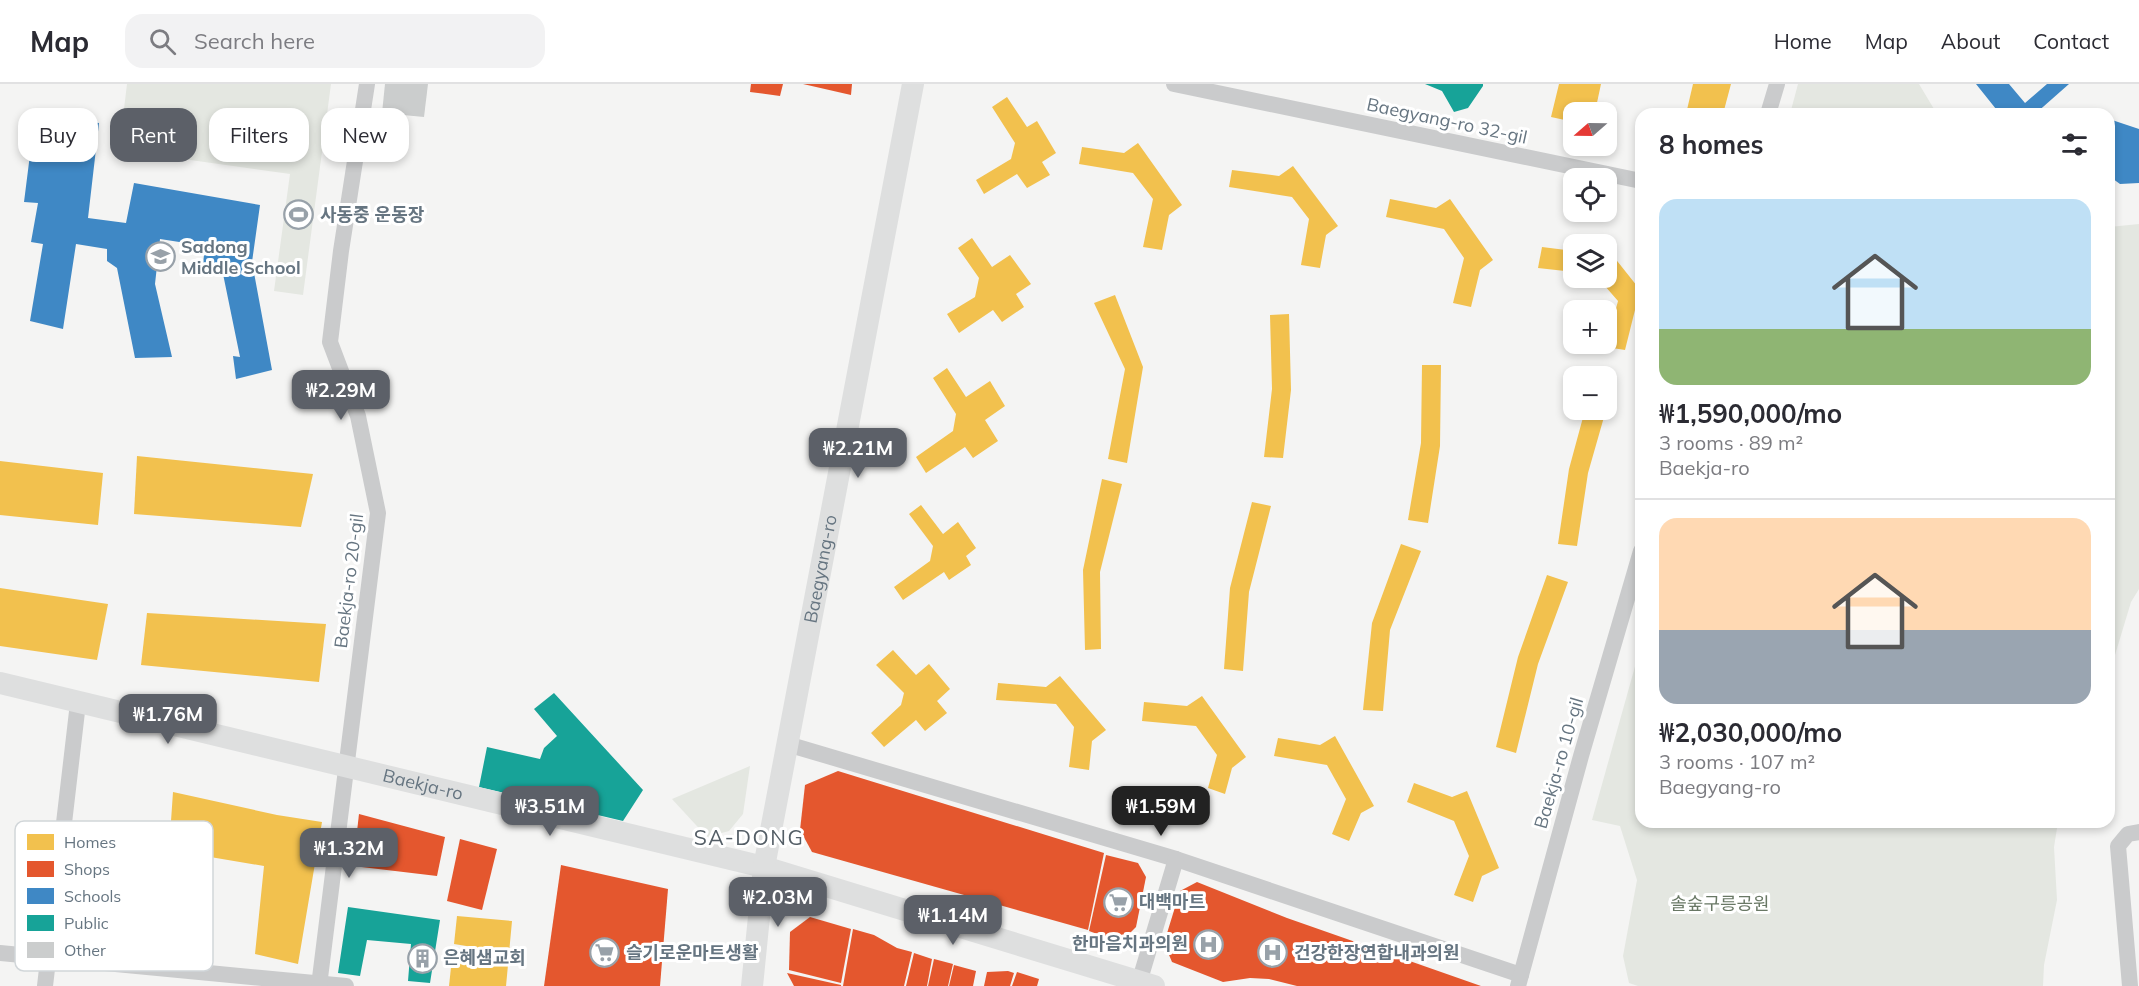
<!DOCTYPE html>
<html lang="en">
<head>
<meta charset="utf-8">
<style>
	:root { --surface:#fff; --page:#f2f2f3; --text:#2b2b33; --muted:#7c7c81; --line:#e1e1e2; --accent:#5c6068 }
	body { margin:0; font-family:Mulish,"Noto Sans KR",sans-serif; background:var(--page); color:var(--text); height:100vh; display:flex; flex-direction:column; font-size:22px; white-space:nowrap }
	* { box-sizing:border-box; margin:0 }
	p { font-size:20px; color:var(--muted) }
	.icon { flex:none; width:33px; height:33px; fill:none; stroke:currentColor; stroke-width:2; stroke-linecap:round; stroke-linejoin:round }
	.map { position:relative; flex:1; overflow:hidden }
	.sheet { position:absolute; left:1635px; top:24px; width:480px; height:720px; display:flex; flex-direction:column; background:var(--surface); border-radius:18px; box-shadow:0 3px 9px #0003 }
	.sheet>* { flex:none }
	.top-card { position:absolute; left:18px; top:24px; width:570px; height:54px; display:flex; gap:12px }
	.needle { width:39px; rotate:250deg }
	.tools { position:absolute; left:1563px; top:18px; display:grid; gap:12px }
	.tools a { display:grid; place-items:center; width:54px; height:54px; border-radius:12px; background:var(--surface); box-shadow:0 3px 9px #0003; font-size:30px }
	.price { position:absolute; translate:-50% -51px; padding:0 14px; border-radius:12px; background:var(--accent); color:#fff; font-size:20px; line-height:39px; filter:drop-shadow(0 2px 3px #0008) }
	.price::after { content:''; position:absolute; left:50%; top:36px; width:18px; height:14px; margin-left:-9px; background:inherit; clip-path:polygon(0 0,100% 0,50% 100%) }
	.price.active { background:#222; color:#fff }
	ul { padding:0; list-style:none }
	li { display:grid; align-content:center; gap:12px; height:318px; padding:0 24px }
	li+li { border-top:2px solid var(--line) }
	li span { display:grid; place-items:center; height:186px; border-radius:18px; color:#555 }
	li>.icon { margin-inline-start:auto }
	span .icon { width:108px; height:108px; fill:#fffc; stroke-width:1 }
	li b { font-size:26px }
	h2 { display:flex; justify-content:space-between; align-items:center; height:72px; padding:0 24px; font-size:26px }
	.pill { padding:0 21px; border-radius:18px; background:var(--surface); box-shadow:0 3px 9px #0003; font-size:21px; line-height:54px }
	.pill.active { background:var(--accent); color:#fff }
	header { display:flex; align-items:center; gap:36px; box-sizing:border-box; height:84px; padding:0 30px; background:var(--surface); border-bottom:2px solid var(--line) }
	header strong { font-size:28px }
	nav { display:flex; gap:33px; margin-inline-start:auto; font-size:21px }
	.search { width:420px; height:54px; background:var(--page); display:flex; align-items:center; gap:15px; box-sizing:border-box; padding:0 21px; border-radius:18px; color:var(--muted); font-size:22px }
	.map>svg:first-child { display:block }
	.green { fill:#e4e7e1 }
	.homes { fill:#f2c14e }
	.shops { fill:#e4572e }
	.schools { fill:#3f88c5 }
	.public { fill:#17a398 }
	.building { fill:#cbcdcd }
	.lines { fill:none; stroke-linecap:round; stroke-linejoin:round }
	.street { stroke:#cacbcc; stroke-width:16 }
	.secondary { stroke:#dedfdf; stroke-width:22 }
	.labels { text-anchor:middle; stroke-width:6; stroke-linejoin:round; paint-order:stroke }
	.street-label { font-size:18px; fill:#667581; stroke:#fff }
	.poi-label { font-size:18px; font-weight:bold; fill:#667581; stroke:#fff; text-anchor:start }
	.park-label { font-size:18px; fill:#697865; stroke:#fff }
	.quarter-label { font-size:21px; letter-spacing:1.5px; fill:#545e66; stroke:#fff }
	.key { fill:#fff; stroke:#d1d6d9; stroke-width:1.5 }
	.key-label { font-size:16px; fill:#667581 }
</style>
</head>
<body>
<header>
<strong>Map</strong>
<div class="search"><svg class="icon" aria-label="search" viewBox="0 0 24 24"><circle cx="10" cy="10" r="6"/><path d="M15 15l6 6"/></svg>Search here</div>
<nav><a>Home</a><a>Map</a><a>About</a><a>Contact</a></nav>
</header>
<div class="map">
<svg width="2139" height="902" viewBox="0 0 2139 902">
	<rect width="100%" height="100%" fill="#f4f4f3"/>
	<g class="green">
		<polygon points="127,0 331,0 303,211 274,207 290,90 119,66"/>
		<polygon points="1798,0 1919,0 1937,30 1790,30"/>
		<polygon points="2139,140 2139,505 2131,518 2109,591 2109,143"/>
		<polygon points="1641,561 1641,738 2058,738 2054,763 2057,816 2044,881 2043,902 1638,902 1629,899 1623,872 1637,796 1620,742 1592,736"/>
		<polygon points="750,682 743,730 729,747 707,753 672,715"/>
	</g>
	<g class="homes">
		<polygon points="1559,0 1601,0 1595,28 1574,28 1574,38 1551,33"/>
		<polygon points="1693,0 1731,0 1723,30 1686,30"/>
		<polygon points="1007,13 1027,43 1037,37 1056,69 1042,78 1050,91 1027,104 1017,90 984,110 976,96 1011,75 1015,59 992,23"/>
		<polygon points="1138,59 1182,121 1169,131 1162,166 1143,163 1153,115 1133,89 1079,80 1082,63 1124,69"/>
		<polygon points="1293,82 1338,142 1326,151 1320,184 1301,181 1309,135 1292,113 1229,103 1232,86 1279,92"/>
		<polygon points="1390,115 1436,124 1450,115 1493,176 1480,186 1471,223 1453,219 1464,174 1444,145 1386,133"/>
		<polygon points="972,154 992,183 1010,171 1031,200 1016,210 1024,223 1002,238 993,226 959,249 947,230 975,213 979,194 958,164"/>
		<polygon points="1542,163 1574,167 1574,188 1538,184"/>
		<polygon points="1606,163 1641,207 1641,221 1635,226 1625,266 1606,263 1618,217 1598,194 1606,194"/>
		<polygon points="1115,211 1143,283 1127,379 1108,375 1125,285 1094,219"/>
		<polygon points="1289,230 1291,306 1283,374 1264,373 1272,305 1270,231"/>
		<polygon points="1422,281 1441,281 1440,362 1428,439 1408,436 1421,359"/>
		<polygon points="947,284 966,313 990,297 1005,322 985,336 998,357 973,374 965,363 926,389 916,373 953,347 956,330 933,294"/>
		<polygon points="1585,326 1606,326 1588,389 1577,462 1558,460 1569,385"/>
		<polygon points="137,372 313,390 301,443 134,430"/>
		<polygon points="0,377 103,389 98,441 0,431"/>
		<polygon points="1102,395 1122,400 1100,488 1101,565 1085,566 1083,486"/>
		<polygon points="1252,418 1271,422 1249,508 1243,587 1224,585 1230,504"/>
		<polygon points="921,421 943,450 958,438 976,464 966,472 971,481 949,496 944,488 903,516 894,503 930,477 933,462 909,430"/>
		<polygon points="1401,460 1421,467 1390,546 1383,627 1363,626 1372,539"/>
		<polygon points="1547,491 1568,498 1538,580 1516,669 1496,663 1518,573"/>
		<polygon points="0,504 108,520 97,576 0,562"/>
		<polygon points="147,529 326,540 319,598 141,581"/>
		<polygon points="893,566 916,591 929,580 950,605 937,617 947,629 925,647 916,636 884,663 871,649 901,621 904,609 876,581"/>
		<polygon points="1060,592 1106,646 1092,657 1089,686 1069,683 1074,643 1056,620 996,616 998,599 1046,603"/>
		<polygon points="1202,612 1246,673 1232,684 1225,710 1208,704 1217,671 1196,642 1142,637 1144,618 1187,622"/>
		<polygon points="1335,652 1374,722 1361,729 1349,757 1332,750 1346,715 1327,681 1274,672 1278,654 1320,661"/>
		<polygon points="1414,699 1452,713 1467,707 1499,784 1482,792 1473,818 1454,811 1469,772 1454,737 1407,718"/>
		<polygon points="173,708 277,731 322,738 298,880 255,870 264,782 169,766"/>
		<polygon points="136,737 137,759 146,761 138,868 102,863 119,740"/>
		<polygon points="457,832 512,837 509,869 454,860"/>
		<polygon points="452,874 508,881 506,902 449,902"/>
	</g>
	<g class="shops">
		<polygon points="751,0 783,0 780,12 750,8"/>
		<polygon points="803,0 852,0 851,11"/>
		<polygon points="838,687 1104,769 1088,846 812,768 800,746 805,701"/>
		<polygon points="359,730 445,753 437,792 353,782"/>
		<polygon points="460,755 497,765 482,826 447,817"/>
		<polygon points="1106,771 1138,779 1146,793 1136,843 1125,854 1111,855 1089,847"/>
		<polygon points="561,781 668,805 660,902 544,902"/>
		<polygon points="1197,798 1287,834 1481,902 1297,902 1269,895 1250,894 1223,898 1172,878 1164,859 1180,807"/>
		<polygon points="810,833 851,845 841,899 789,886 790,848"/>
		<polygon points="853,845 874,851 897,864 912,868 904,902 843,902"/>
		<polygon points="914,869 932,875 927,902 906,902"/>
		<polygon points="934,875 953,880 948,902 928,902"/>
		<polygon points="954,881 976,887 973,902 949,902"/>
		<polygon points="1008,887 1014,889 1010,902 984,902 987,888"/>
		<polygon points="1017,888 1039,895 1037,902 1012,902"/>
		<polygon points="787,889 841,901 841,902 794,902"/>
	</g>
	<g class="schools">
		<polygon points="1976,0 2009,0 2025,19 2047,0 2069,0 2035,30 2000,30"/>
		<polygon points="35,31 99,39 88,134 126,139 134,99 260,121 252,178 272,286 236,295 233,272 240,273 222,185 203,180 205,162 160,155 155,200 172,273 135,274 117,184 107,177 107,165 76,160 63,245 30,237 43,160 31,158 38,119 24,118"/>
		<polygon points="2109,35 2139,45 2139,99 2120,100 2109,92"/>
	</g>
	<g class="public">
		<polygon points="1425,0 1483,0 1483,2 1468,24 1454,28 1442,7"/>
		<polygon points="554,609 643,706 623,737 479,703 487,663 540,675 544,664 557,652 534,625"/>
		<polygon points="348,823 440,836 430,899 408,897 411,860 367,856 360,892 338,889"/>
	</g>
	<polygon class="building" points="385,0 428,0 424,33 382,29"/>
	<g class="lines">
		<g class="street">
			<polyline points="1174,0 1641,97"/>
			<polyline points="1768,30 1777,0"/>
			<polyline points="787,660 1176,775 1521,891"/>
			<polyline points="0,869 346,902"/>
			<polyline points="45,902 78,619"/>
			<polyline points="319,902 378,429 358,332 330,258 341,167 367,0"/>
			<polyline points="1138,902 1176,775"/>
			<polyline points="1518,902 1581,672 1641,467"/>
			<polyline points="2130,902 2118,762 2128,750 2139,748"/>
		</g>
		<g class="secondary">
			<path id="s1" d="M0,599L764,783L1154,902"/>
			<path id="s2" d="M752,902L764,783L913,0"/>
		</g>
	</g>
	<defs>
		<symbol id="stadium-ring" viewBox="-11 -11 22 22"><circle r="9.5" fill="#fff" stroke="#98a1a9" stroke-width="1.5"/><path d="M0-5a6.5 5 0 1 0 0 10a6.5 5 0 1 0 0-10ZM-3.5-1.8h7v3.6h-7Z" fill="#98a1a9"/></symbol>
		<symbol id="school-ring" viewBox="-11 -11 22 22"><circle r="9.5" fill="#fff" stroke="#98a1a9" stroke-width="1.5"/><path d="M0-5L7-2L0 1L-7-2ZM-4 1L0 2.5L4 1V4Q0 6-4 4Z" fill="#98a1a9"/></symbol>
		<symbol id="supermarket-ring" viewBox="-11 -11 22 22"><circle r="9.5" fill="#fff" stroke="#98a1a9" stroke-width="1.5"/><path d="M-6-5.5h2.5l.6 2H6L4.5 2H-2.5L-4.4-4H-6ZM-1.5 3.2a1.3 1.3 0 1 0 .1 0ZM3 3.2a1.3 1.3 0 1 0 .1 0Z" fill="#98a1a9"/></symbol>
		<symbol id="hospital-ring" viewBox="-11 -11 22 22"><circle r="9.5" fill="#fff" stroke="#98a1a9" stroke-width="1.5"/><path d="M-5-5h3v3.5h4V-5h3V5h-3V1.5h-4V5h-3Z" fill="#98a1a9"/></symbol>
		<symbol id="building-ring" viewBox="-11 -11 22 22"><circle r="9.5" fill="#fff" stroke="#98a1a9" stroke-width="1.5"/><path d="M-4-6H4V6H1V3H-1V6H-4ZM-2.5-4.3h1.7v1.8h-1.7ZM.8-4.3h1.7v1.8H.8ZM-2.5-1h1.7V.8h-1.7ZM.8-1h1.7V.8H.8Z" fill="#98a1a9"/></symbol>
	</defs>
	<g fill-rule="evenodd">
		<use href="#stadium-ring" x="282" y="114" width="33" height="33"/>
		<use href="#school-ring" x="144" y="156" width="33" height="33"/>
		<use href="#supermarket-ring" x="1102" y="802" width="33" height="33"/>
		<use href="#hospital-ring" x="1192" y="844" width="33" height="33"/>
		<use href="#supermarket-ring" x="588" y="852" width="33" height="33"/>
		<use href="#hospital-ring" x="1256" y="852" width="33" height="33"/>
		<use href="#building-ring" x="406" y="858" width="33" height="33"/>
	</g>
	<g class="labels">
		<g class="street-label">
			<text transform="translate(1447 37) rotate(12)" y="6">Baegyang-ro 32-gil</text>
			<text dy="6" stroke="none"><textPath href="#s2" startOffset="423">Baegyang-ro</textPath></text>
			<text transform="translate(349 497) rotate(-83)" y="6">Baekja-ro 20-gil</text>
			<text transform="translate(1559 679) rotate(-74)" y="6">Baekja-ro 10-gil</text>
			<text dy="6" stroke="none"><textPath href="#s1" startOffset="435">Baekja-ro</textPath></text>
		</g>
		<g class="poi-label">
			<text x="320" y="137">사동중 운동장</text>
			<text x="181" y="169">Sadong<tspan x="181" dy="21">Middle School</tspan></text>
			<text x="1139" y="824">대백마트</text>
			<text x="1188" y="866" text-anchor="end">한마음치과의원</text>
			<text x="626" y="875">슬기로운마트생활</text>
			<text x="1294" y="875">건강한장연합내과의원</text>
			<text x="443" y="880">은혜샘교회</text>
		</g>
		<g class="park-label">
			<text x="1720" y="826">솔숲구릉공원</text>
		</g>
		<g class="quarter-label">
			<text x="749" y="761">SA-DONG</text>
		</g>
	</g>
	<rect x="15" y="737" width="198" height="150" rx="9" class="key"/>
	<rect x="27" y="750" width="27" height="16" fill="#f2c14e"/>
	<rect x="27" y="777" width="27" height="16" fill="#e4572e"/>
	<rect x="27" y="804" width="27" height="16" fill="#3f88c5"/>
	<rect x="27" y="831" width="27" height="16" fill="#17a398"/>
	<rect x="27" y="858" width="27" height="16" fill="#cbcdcd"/>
	<g class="key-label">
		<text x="64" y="764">Homes</text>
		<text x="64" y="791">Shops</text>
		<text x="64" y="818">Schools</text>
		<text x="64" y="845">Public</text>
		<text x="64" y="872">Other</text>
	</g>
</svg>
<div class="tools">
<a><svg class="needle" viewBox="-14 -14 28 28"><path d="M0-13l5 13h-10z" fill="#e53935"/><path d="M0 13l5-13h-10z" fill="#7c7c81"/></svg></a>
<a><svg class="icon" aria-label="locate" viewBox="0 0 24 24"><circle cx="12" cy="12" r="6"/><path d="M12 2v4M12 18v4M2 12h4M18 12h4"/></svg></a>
<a><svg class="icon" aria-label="layers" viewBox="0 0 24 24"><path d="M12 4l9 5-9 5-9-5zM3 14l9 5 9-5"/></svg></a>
<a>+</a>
<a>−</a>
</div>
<b class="price" style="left:341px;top:337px">₩2.29M</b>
<b class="price" style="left:858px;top:395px">₩2.21M</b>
<b class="price" style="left:168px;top:661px">₩1.76M</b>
<b class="price" style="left:550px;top:753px">₩3.51M</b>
<b class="price active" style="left:1161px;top:753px">₩1.59M</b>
<b class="price" style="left:349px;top:795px">₩1.32M</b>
<b class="price" style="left:778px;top:844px">₩2.03M</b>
<b class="price" style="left:953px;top:862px">₩1.14M</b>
<div class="top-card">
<a class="pill">Buy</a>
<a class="pill active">Rent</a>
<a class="pill">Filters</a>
<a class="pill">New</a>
</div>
<section class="sheet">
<h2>8 homes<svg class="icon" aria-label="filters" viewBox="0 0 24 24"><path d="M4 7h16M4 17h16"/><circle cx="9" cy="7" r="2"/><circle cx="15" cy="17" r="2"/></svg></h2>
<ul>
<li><span style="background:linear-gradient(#bfe0f5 70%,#8fb573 0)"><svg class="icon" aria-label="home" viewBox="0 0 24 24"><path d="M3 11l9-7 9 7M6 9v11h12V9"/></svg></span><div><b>₩1,590,000/mo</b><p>3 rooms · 89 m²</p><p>Baekja-ro</p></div></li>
<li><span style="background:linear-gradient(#ffd9b3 60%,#9aa5b1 0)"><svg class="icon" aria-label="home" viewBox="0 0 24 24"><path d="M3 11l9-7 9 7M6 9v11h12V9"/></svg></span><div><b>₩2,030,000/mo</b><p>3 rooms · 107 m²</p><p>Baegyang-ro</p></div></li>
</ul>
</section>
</div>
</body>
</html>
